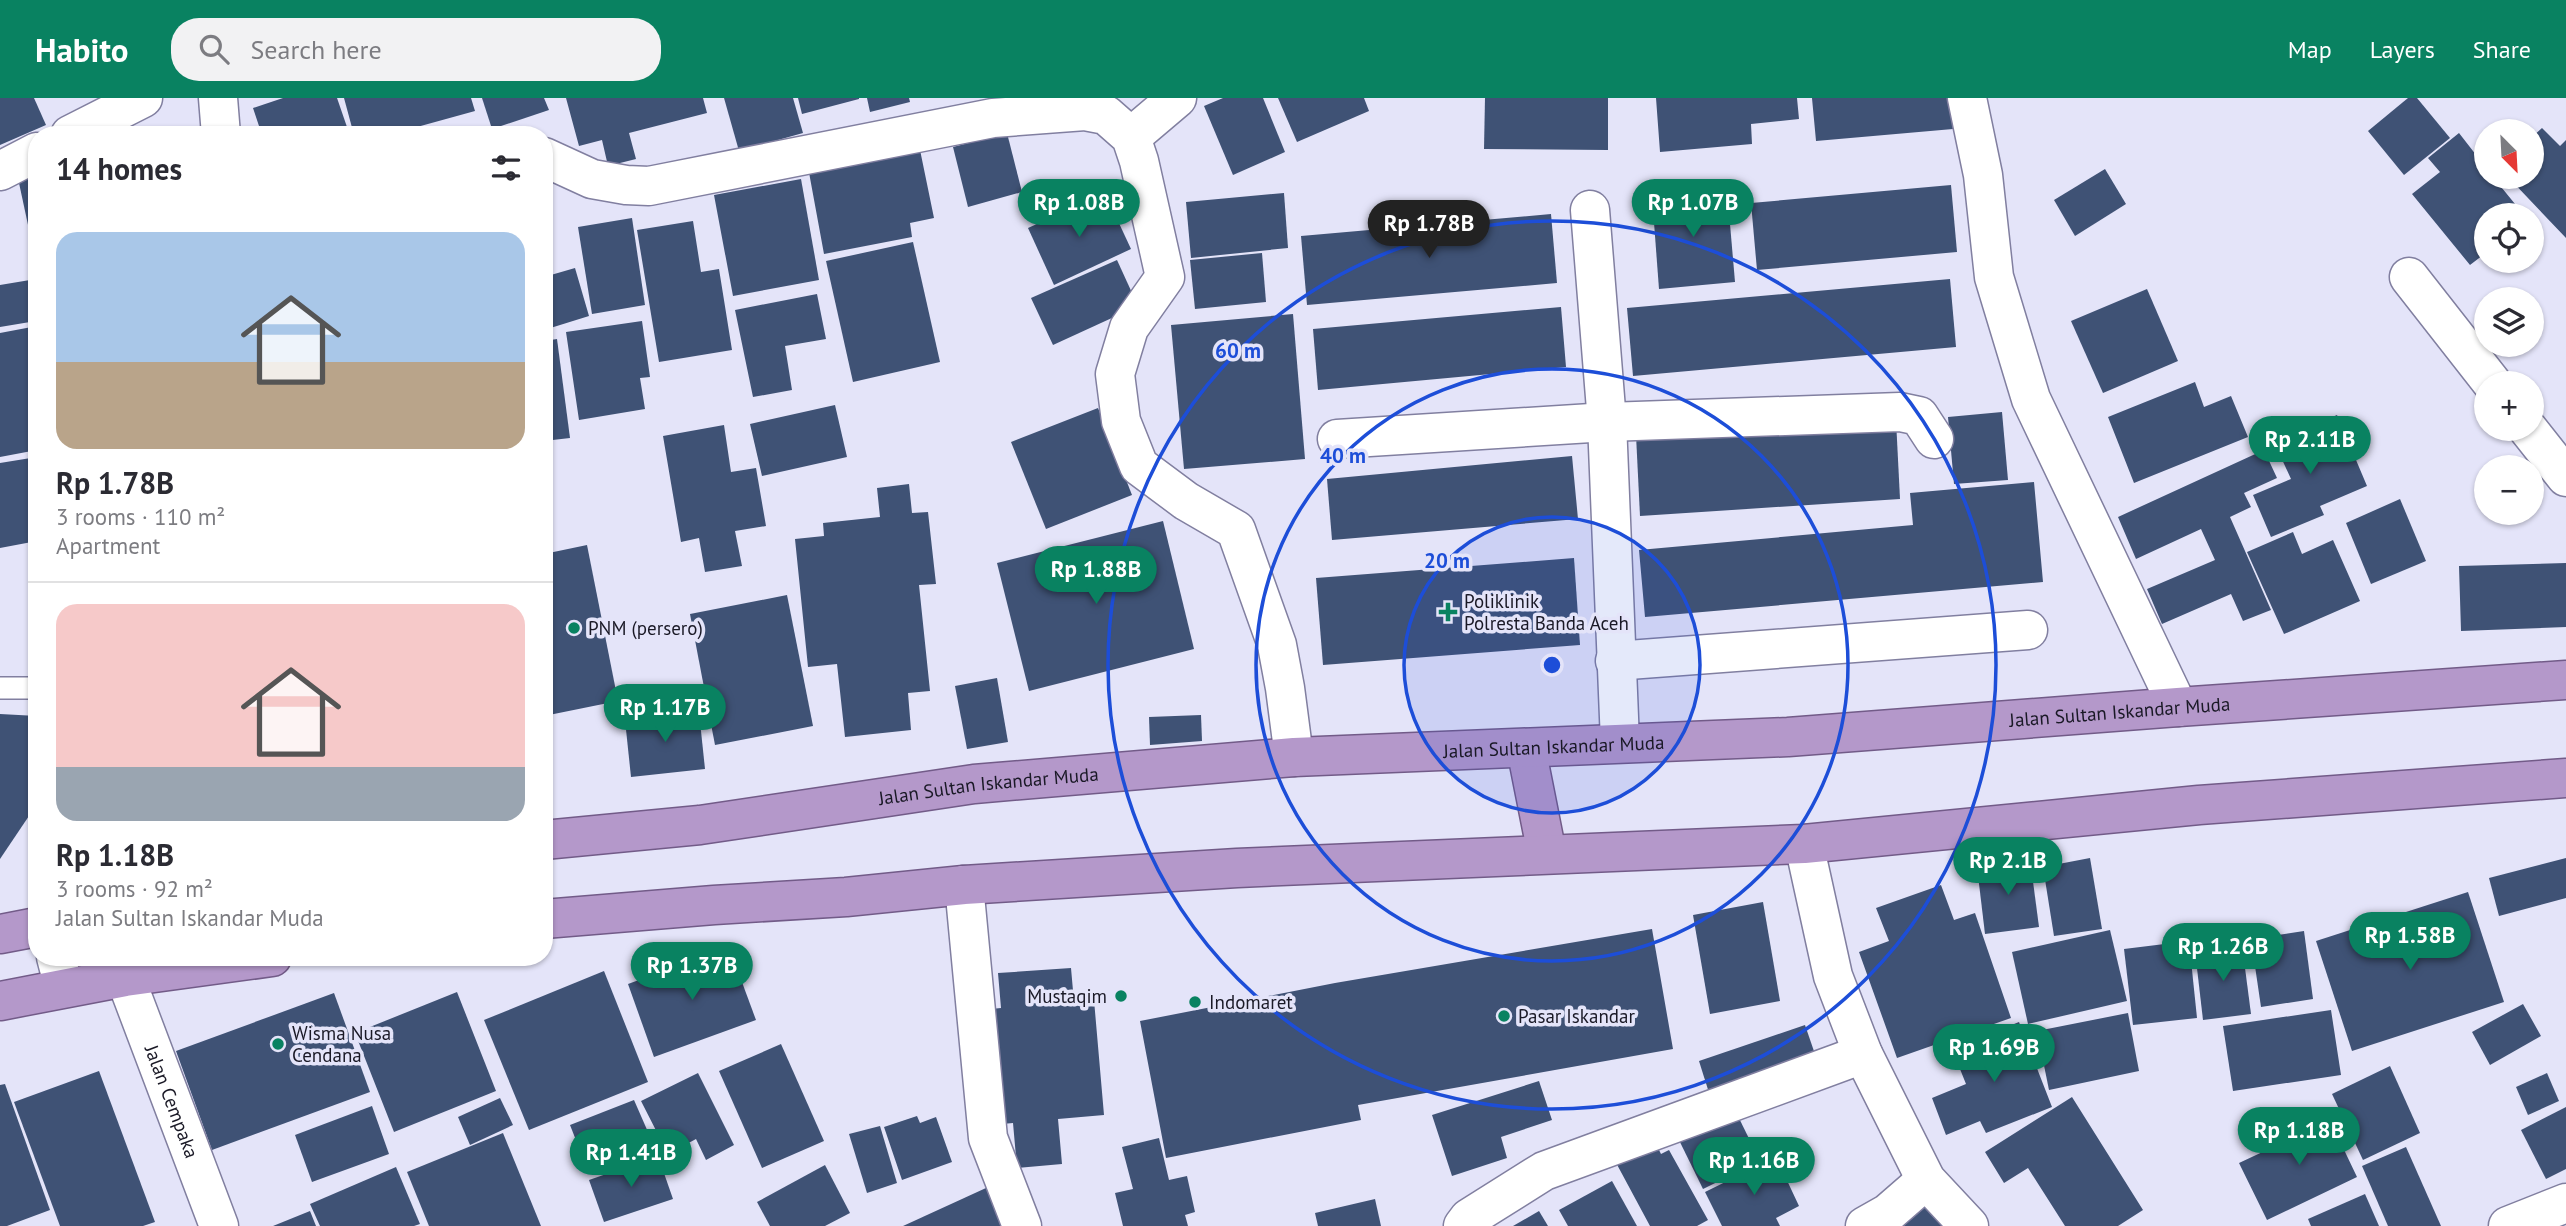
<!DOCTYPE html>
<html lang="en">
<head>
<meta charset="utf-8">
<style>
	:root { --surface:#fff; --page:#f2f2f3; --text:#2b2b33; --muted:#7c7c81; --line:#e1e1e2; --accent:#098261 }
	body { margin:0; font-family:"PT Sans",sans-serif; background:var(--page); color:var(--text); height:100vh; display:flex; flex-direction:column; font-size:26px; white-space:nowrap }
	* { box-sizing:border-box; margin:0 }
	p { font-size:23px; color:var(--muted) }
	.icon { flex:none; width:38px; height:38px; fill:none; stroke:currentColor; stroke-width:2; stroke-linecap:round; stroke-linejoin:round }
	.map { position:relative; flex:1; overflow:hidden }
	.sheet { position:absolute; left:28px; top:28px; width:525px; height:840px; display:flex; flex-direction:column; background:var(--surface); border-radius:28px; box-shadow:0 2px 5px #0004 }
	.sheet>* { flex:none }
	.needle { width:46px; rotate:156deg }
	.buttons { position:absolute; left:2474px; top:21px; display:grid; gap:14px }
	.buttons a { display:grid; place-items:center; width:70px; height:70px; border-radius:50%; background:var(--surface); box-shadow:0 2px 5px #0004; font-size:35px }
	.price { position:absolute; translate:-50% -60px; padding:0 16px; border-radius:24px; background:var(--accent); color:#fff; font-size:23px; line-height:46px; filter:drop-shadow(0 2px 4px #0008) }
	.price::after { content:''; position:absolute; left:50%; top:42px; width:21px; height:16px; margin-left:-10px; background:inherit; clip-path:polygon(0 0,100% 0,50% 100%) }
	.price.on { background:#222; color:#fff }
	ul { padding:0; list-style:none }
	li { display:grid; align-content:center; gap:14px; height:371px; padding:0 28px }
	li+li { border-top:2px solid var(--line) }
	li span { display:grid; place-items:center; height:217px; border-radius:21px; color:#555 }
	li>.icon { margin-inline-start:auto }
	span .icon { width:126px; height:126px; fill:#fffc; stroke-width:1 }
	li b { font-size:30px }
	h2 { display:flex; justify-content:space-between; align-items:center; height:84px; padding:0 28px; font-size:30px }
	header { display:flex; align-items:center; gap:42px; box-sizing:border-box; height:98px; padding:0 35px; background:var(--accent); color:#fff }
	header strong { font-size:33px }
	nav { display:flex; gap:38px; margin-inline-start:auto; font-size:24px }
	.search { width:490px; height:63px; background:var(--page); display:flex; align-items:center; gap:18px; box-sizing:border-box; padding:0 24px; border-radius:28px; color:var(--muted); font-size:26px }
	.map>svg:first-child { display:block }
	.building { fill:#3f5275 }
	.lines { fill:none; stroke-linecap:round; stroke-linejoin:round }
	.service-casing { stroke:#817fa0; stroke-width:24 }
	.minor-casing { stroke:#817fa0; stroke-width:41 }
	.tertiary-casing { stroke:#817fa0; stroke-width:41 }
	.trunk-casing { stroke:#725b88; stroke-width:41 }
	.service { stroke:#fff; stroke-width:21 }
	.minor { stroke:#fff; stroke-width:38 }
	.tertiary { stroke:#fff; stroke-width:38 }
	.trunk { stroke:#b498ca; stroke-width:38 }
	.ring { fill:none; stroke:#1d4ed8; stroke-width:3.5 }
	.poi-dot { fill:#098261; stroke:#e4e4f9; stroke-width:2.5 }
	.labels { text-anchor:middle; stroke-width:7; stroke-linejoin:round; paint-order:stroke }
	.poi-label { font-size:19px; fill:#1a1926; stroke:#e4e4f9; text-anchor:start }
	.street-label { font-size:19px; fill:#1a1926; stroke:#e4e4f9 }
	.centre { fill:#1d4ed8; stroke:#e4e4f9; stroke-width:3.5 }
	.ring-label { font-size:21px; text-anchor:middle; font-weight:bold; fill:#1d4ed8; stroke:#e4e4f9; stroke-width:7; stroke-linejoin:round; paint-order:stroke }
</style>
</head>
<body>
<header>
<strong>Habito</strong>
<div class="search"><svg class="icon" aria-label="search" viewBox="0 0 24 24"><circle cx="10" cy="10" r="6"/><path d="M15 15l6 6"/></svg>Search here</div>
<nav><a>Map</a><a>Layers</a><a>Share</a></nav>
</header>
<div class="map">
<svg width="2566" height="1128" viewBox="0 0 2566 1128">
	<rect width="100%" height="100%" fill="#e4e4f9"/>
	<g class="building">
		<polygon points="0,0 34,0 46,27 0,47"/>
		<polygon points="283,0 337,0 348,32 334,37 262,37 253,10"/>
		<polygon points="344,0 471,0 475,13 388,37 354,37"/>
		<polygon points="482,0 544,0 549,12 492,31"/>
		<polygon points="566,0 703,0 707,15 629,35 636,61 608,68 602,42 579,48"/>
		<polygon points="724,0 793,0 803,35 739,53"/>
		<polygon points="798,0 859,0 859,1 802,16"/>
		<polygon points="867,0 909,0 910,4 870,14"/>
		<polygon points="1223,0 1263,0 1285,54 1233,77 1204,8"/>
		<polygon points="1278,0 1364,0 1369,13 1297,44"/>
		<polygon points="1485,0 1608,0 1608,52 1484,51"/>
		<polygon points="1656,0 1797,0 1799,21 1751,26 1752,46 1660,54"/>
		<polygon points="1812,0 1950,0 1953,31 1816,43"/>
		<polygon points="2408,0 2417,0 2450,40 2404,77 2368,33"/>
		<polygon points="2542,30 2560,48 2566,42 2566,140 2508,79 2532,79 2532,39"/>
		<polygon points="1007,35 1022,94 968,109 953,49"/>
		<polygon points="2459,35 2487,71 2487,79 2493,79 2524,117 2487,117 2487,154 2470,167 2412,96 2440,74 2428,60"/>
		<polygon points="919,47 934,120 910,125 912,139 824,156 808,69"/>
		<polygon points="2105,71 2126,106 2075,138 2054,102"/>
		<polygon points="37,74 37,163 36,164 19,85"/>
		<polygon points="801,81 819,182 733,198 714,97"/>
		<polygon points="1951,87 1957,154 1757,172 1751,105"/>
		<polygon points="1727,91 1735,184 1659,191 1652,98"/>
		<polygon points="1105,95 1131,151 1054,187 1028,130"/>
		<polygon points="1284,95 1288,150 1191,160 1186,104"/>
		<polygon points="1551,116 1557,185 1307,207 1301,138"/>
		<polygon points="632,120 645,207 592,216 578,129"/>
		<polygon points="693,123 701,174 719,171 732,252 659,264 637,132"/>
		<polygon points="913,144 940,264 853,284 826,163"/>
		<polygon points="1262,155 1266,204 1195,211 1190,162"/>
		<polygon points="1117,162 1138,208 1053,247 1031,200"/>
		<polygon points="575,170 589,218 544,232 544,179"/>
		<polygon points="1950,181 1956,249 1633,278 1627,210"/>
		<polygon points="30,182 36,223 0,229 0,187"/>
		<polygon points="2147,191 2178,263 2103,295 2071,223"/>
		<polygon points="817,196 826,241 785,248 792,292 753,299 735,212"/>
		<polygon points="1561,209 1566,269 1318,292 1313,231"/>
		<polygon points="1293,216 1305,361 1184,371 1171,227"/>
		<polygon points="642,223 650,279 640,280 645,311 579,322 566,234"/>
		<polygon points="37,228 37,352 0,359 0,235"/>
		<polygon points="557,241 570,340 544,343 544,243"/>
		<polygon points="2195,284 2204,309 2231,298 2248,339 2134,385 2108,319"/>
		<polygon points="835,307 847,359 762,378 750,326"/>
		<polygon points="1098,310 1132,397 1046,431 1011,344"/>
		<polygon points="2002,314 2008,382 1954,386 1948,319"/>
		<polygon points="2337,317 2367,388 2320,408 2324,417 2271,439 2253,397 2291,381 2274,344"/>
		<polygon points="1896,322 1900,401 1640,418 1636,337"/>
		<polygon points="724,327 731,374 756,370 766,428 735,433 742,468 705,474 699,440 681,444 663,338"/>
		<polygon points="2264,352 2277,380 2244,395 2251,409 2230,419 2271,512 2243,523 2231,496 2162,526 2147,491 2215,462 2201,431 2136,461 2118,419"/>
		<polygon points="1572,358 1578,421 1332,442 1327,381"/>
		<polygon points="37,359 37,443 0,450 0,365"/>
		<polygon points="2034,384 2043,484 1645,519 1639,452 1913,427 1910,395"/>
		<polygon points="909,386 912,415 928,414 936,486 919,487 930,593 908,595 911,632 845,639 837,566 808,569 795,441 824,438 823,425 880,419 877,390"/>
		<polygon points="2400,401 2426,463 2371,486 2346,425"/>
		<polygon points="1163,423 1194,551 1029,593 997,465"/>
		<polygon points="2293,434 2302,456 2333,442 2360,503 2284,536 2247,454"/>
		<polygon points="587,447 618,603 544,618 544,456"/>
		<polygon points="1574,460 1580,547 1323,567 1316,480"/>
		<polygon points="2566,465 2566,529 2461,533 2459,468"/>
		<polygon points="787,497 813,628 715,647 690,516"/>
		<polygon points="997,580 1008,644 967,651 955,588"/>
		<polygon points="699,614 705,671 631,679 625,622"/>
		<polygon points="0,616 37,618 37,706 0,761"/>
		<polygon points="1201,617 1202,643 1150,647 1149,619"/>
		<polygon points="2090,760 2102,831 2054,838 2043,769"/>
		<polygon points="2566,760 2566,800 2499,818 2489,780"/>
		<polygon points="2030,761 2039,829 1985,836 1977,769"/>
		<polygon points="1941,787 1954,822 1975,815 2011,920 1897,960 1859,854 1889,843 1876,810"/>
		<polygon points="2468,794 2504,904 2352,953 2316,843"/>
		<polygon points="1763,804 1780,903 1710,916 1693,817"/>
		<polygon points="1652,831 1673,951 1358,1007 1361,1022 1166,1060 1140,923 1335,885"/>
		<polygon points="2110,832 2127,903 2028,926 2012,854"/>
		<polygon points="2304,833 2313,901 2261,909 2251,841"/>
		<polygon points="2189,843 2197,920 2133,927 2124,851"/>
		<polygon points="2242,847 2251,916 2203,922 2195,853"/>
		<polygon points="729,849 756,922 654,959 628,886"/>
		<polygon points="1071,870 1074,904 1094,902 1104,1017 1058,1021 1062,1066 1017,1070 1013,1025 991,1027 981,912 1001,910 998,875"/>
		<polygon points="604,873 648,984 529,1032 484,922"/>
		<polygon points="457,894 496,993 394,1034 355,935"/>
		<polygon points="334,895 370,994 212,1052 176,953"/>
		<polygon points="2523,906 2541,938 2490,967 2472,934"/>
		<polygon points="2331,912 2341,977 2233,993 2223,928"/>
		<polygon points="2128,915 2139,973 2049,992 2037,933"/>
		<polygon points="2019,924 2052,1009 1986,1035 1980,1023 1946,1037 1932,1000 1966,986 1952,951"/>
		<polygon points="1805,927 1817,962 1710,998 1699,963"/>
		<polygon points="781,946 824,1043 762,1070 719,973"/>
		<polygon points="2390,968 2420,1035 2363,1062 2332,996"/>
		<polygon points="99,973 155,1124 143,1128 60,1128 14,1004"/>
		<polygon points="698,975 734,1047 706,1062 696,1041 668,1056 641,1003"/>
		<polygon points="2547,975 2559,1003 2528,1017 2516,989"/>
		<polygon points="1539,983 1552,1022 1501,1039 1507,1060 1452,1078 1432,1017"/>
		<polygon points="5,986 50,1112 7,1128 0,1128 0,987"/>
		<polygon points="2072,999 2143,1112 2118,1128 2065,1128 2028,1070 2004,1085 1985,1054"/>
		<polygon points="500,1000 513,1027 470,1047 458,1019"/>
		<polygon points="634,1002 648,1034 583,1060 570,1027"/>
		<polygon points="372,1008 389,1056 312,1084 295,1037"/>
		<polygon points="2566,1009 2566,1071 2546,1081 2521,1032"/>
		<polygon points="1734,1010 1760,1063 1703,1091 1677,1038"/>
		<polygon points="2326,1014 2357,1079 2267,1122 2239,1065 2286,1043 2283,1035"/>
		<polygon points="917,1018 920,1025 936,1019 952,1064 902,1082 884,1029"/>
		<polygon points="880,1028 897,1085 867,1095 849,1036"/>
		<polygon points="503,1035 541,1128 429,1128 407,1074"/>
		<polygon points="1159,1040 1169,1082 1187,1078 1195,1114 1185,1117 1188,1128 1123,1128 1115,1095 1133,1091 1122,1049"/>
		<polygon points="1653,1040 1661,1056 1669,1052 1708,1122 1697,1128 1650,1128 1614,1061"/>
		<polygon points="2406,1049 2441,1128 2388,1128 2362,1068"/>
		<polygon points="658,1058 673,1101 604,1124 589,1082"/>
		<polygon points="1776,1059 1799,1108 1776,1120 1780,1128 1722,1128 1705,1094"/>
		<polygon points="825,1067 850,1115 825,1128 770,1128 757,1104"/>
		<polygon points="396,1069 420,1126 414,1128 320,1128 310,1106"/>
		<polygon points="1612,1083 1637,1128 1568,1128 1559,1112"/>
		<polygon points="986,1090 1004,1128 903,1128"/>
		<polygon points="2365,1096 2379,1128 2311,1128 2308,1121"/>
		<polygon points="1937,1097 1956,1128 1884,1128"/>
		<polygon points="1375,1101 1381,1128 1318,1128 1315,1115"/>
		<polygon points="310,1113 316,1128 273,1128"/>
		<polygon points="1539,1113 1548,1128 1513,1128"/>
	</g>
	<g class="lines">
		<defs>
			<polyline id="service" points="0,590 37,590"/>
			<g id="minor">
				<polyline points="1967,0 1983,77 1994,179 2031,301 2178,609"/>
				<polyline points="70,37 143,0"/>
				<polyline points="1131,39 1177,0"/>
				<polyline points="544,59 592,81 626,87 649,88 993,20 1085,13 1106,17 1131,39 1139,63 1165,179 1129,230 1115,276 1121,323 1139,368 1186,403 1236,432 1277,547 1285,590 1294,659"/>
				<polyline points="0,73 37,54"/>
				<polyline points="1590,112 1607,324 1620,644"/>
				<polyline points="2409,179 2492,285"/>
				<polyline points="2528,331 2566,379"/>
				<polyline points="1337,341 1607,324 1900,314 1919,318 1934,341"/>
				<polyline points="1615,563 2028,532"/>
				<polyline points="1804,746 1833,878 1863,956 1926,1082 1969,1128"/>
				<polyline points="964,787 988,1040 1022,1128"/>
				<path id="s1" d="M125,879L219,1128"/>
				<polyline points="1463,1128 1469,1120 1544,1073 1863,956"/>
				<polyline points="1865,1128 1888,1115 1926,1082"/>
				<polyline points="2508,1128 2566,1105"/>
			</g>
			<g id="tertiary">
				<polyline points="218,0 221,37"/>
				<polyline points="56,859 64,890"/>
			</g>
			<g id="trunk">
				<polyline points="1526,650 1547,756"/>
				<path id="s2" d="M544,742L700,727L974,686L1294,659L1788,639L2178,609L2566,582"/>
				<polyline points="544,821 714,807 846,799 964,787 1237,770 1804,746 2199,707 2566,680"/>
				<polyline points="0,836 37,829"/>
				<polyline points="0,903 125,879 272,859"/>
			</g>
		</defs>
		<use href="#service" class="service-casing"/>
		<use href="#minor" class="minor-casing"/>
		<use href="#tertiary" class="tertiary-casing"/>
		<use href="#trunk" class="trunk-casing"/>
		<use href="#service" class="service"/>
		<use href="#minor" class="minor"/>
		<use href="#tertiary" class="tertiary"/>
		<use href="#trunk" class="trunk"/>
	</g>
	<circle cx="1552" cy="567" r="148" fill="#1d4ed8" fill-opacity=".12"/>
	<g class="ring">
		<circle cx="1552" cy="567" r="148"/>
		<circle cx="1552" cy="567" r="296"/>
		<circle cx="1552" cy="567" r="444"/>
	</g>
	<g class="poi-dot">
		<path d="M1444.5 503.5h7v7h7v7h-7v7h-7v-7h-7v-7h7z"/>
		<circle cx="574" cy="530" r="7"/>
		<circle cx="1121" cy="898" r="7"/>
		<circle cx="1195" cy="904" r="7"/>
		<circle cx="1504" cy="918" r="7"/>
		<circle cx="278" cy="946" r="7"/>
	</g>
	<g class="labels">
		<g class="poi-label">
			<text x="1464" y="510">Poliklinik<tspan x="1464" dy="22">Polresta Banda Aceh</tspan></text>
			<text x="588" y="537">PNM (persero)</text>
			<text x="1107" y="905" text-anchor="end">Mustaqim</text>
			<text x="1209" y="911">Indomaret</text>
			<text x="1518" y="925">Pasar Iskandar</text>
			<text x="292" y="942">Wisma Nusa<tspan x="292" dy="22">Cendana</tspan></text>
		</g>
		<g class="street-label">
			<text dy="7" stroke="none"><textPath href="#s2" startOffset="1582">Jalan Sultan Iskandar Muda</textPath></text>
			<text dy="7" stroke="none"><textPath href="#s2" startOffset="1015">Jalan Sultan Iskandar Muda</textPath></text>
			<text dy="7" stroke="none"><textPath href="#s2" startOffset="448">Jalan Sultan Iskandar Muda</textPath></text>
			<text dy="7" stroke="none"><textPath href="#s1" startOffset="133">Jalan Cempaka</textPath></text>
		</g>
	</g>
	<circle cx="1552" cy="567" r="10" class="centre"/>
	<g class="ring-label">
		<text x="1238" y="260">60 m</text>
		<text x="1343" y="365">40 m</text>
		<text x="1447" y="470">20 m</text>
	</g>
</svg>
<div class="buttons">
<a><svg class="needle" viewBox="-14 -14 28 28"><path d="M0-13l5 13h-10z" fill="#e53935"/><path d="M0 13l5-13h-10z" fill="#7c7c81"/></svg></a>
<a><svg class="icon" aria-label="locate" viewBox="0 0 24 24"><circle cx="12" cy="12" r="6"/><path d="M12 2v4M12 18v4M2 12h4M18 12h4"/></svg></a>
<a><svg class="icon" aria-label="layers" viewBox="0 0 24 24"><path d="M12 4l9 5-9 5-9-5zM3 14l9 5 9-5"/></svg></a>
<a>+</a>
<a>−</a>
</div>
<b class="price" style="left:1079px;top:141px">Rp 1.08B</b>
<b class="price" style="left:1693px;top:141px">Rp 1.07B</b>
<b class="price on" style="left:1429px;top:162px">Rp 1.78B</b>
<b class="price" style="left:2310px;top:378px">Rp 2.11B</b>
<b class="price" style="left:1096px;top:508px">Rp 1.88B</b>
<b class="price" style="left:665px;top:646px">Rp 1.17B</b>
<b class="price" style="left:2008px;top:799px">Rp 2.1B</b>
<b class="price" style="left:2410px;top:874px">Rp 1.58B</b>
<b class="price" style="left:2223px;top:885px">Rp 1.26B</b>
<b class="price" style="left:692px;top:904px">Rp 1.37B</b>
<b class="price" style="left:1994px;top:986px">Rp 1.69B</b>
<b class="price" style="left:2299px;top:1069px">Rp 1.18B</b>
<b class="price" style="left:631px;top:1091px">Rp 1.41B</b>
<b class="price" style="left:1754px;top:1099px">Rp 1.16B</b>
<section class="sheet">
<h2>14 homes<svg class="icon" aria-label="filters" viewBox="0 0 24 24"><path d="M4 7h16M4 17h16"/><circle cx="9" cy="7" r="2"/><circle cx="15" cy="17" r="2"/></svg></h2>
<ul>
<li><span style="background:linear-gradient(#a9c7e8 60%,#b9a48a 0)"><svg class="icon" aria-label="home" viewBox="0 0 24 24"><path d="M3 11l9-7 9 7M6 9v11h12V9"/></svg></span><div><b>Rp 1.78B</b><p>3 rooms · 110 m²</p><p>Apartment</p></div></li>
<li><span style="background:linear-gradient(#f6c9c9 75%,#9aa5b1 0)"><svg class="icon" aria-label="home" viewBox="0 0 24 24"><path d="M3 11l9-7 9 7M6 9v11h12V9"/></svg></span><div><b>Rp 1.18B</b><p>3 rooms · 92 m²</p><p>Jalan Sultan Iskandar Muda</p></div></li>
</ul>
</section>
</div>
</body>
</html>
